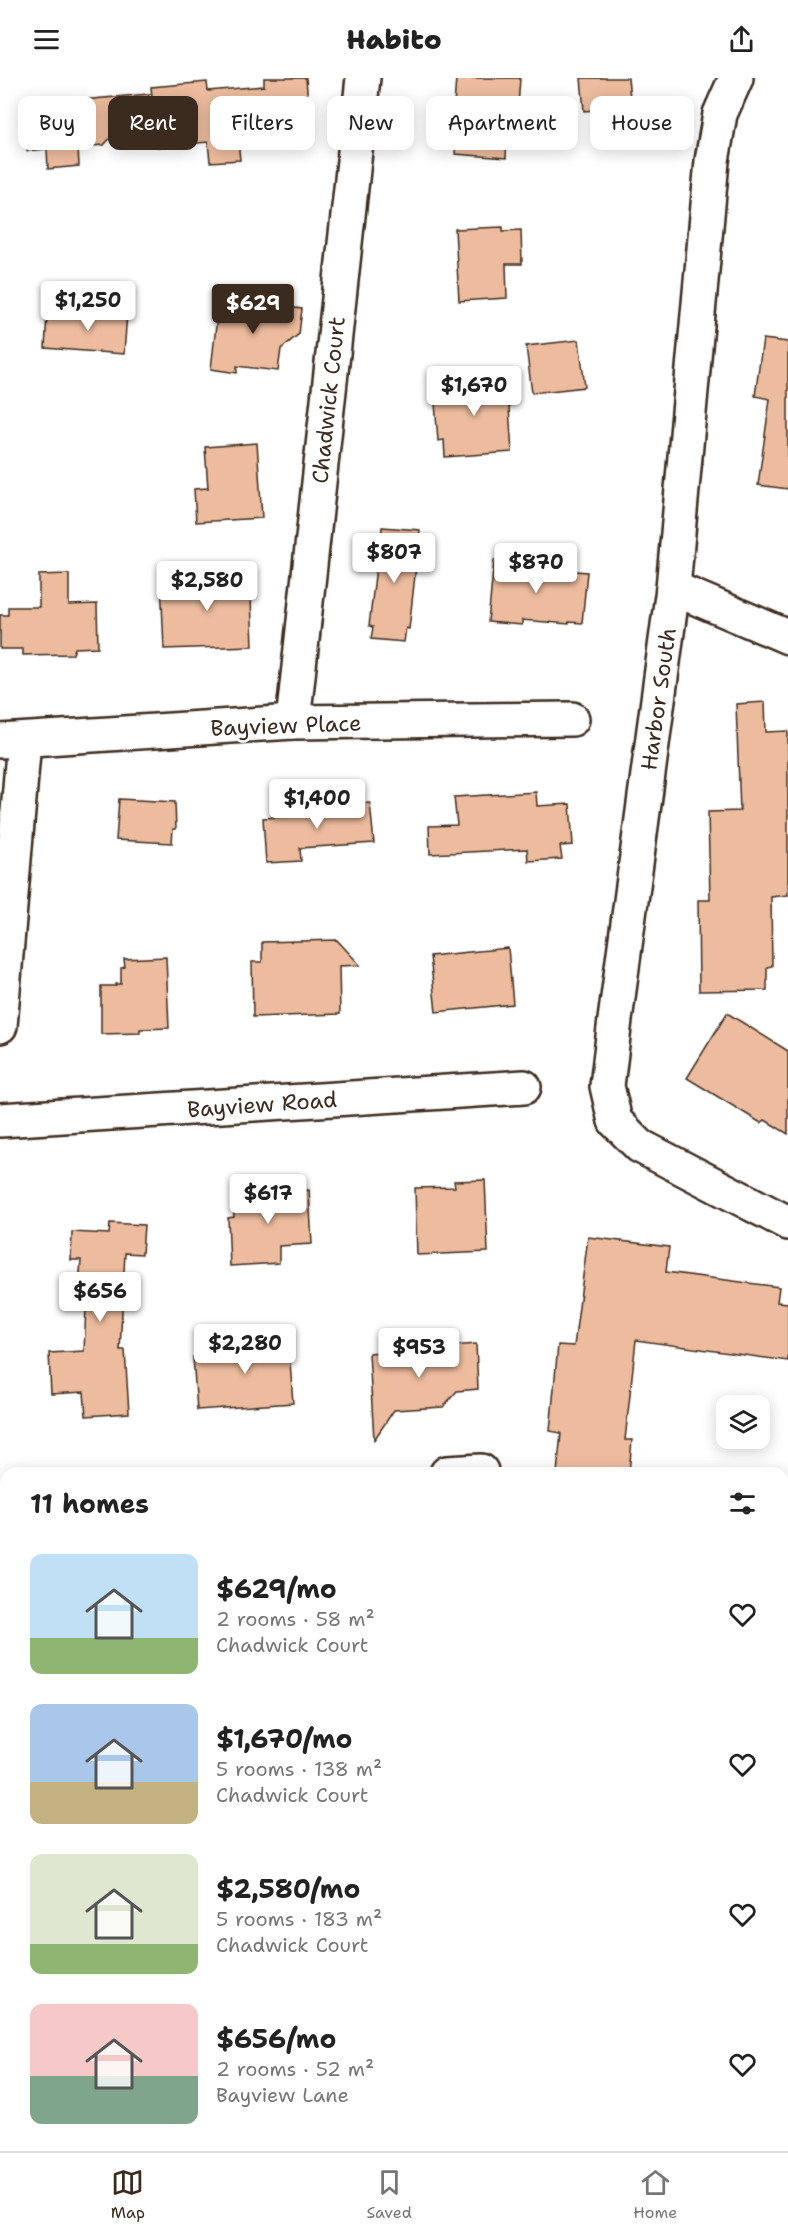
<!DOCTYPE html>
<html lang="en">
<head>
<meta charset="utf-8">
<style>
	:root { --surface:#fff; --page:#f6f6f6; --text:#222; --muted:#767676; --line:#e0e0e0; --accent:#3b2a1e }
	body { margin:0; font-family:"Shantell Sans",sans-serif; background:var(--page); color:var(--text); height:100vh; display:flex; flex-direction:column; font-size:22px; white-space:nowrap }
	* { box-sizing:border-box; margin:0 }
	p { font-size:20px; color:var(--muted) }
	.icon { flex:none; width:33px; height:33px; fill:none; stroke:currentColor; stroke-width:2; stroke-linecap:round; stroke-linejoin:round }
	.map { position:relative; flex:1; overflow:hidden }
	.side { position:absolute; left:0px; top:1389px; width:789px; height:684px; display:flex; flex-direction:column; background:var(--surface); border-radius:18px 18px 0 0; box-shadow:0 3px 15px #0003 }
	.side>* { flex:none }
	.top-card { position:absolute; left:18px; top:18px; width:753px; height:54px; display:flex; gap:12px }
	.controls { position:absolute; left:716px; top:1317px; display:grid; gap:12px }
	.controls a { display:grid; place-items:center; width:54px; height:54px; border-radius:12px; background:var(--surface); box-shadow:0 3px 15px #0003; font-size:30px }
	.price { position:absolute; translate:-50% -51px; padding:0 14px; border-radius:6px; background:#fff; color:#222; font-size:20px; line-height:39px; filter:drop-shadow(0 2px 3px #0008) }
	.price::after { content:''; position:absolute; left:50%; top:36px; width:18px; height:14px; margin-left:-9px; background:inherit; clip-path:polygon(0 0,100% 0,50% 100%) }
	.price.selected { background:var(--accent); color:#fff }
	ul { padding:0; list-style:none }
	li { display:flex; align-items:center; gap:18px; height:150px; padding:0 30px }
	li span { display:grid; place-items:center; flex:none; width:168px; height:120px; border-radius:12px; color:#555 }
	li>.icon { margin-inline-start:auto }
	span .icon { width:72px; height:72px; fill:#fffc; stroke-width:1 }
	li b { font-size:26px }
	h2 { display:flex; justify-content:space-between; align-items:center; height:72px; padding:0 30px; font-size:26px }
	.pill { padding:0 21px; border-radius:12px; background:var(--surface); box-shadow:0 3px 15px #0003; font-size:21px; line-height:54px }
	.pill.selected { background:var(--accent); color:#fff }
	header { display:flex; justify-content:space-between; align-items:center; height:78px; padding:0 30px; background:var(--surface); font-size:27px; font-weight:800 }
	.dock { display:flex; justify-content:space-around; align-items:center; height:84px; border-top:2px solid var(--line); background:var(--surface); font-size:16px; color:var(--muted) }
	.dock a { display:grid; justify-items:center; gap:3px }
	.dock .selected { color:var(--accent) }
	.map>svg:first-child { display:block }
	.green { fill:#95deae; stroke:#688466; stroke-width:1.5 }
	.water { fill:#8ccded; stroke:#6c8c9a; stroke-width:1.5 }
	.building { fill:#edbc9e; stroke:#3b2a1e; stroke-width:1.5 }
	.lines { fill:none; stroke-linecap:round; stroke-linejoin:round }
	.minor-casing { stroke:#3b2a1e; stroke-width:38 }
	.minor { stroke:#fff; stroke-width:33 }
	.labels { text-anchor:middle; stroke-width:5; stroke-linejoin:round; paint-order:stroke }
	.street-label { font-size:22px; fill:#3b2a1e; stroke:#fff }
</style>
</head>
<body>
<header><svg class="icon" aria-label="menu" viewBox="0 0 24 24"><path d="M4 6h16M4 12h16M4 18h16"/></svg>Habito<svg class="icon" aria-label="share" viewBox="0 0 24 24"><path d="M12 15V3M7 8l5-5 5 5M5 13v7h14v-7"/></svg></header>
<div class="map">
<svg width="788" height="2073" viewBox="0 0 788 2073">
	<rect width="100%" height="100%" fill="#fff"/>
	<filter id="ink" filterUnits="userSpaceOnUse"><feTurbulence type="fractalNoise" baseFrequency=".0167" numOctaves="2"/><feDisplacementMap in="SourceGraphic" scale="12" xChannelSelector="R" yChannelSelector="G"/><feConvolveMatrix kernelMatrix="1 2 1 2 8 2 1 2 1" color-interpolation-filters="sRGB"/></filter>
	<g filter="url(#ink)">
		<polygon class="green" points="783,1440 788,1443 788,1514 783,1513"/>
		<g class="water">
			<polygon points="783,1513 788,1514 788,1720 783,1720"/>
			<polygon points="0,1680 6,1680 6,1872 0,1874"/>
			<polygon points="454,2067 531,2067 531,2073 455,2073"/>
		</g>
		<g class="building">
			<polygon points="264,0 306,0 309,38 279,41 280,58 238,62 240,82 210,84 208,64 157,69 151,9 207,4 208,13 264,8"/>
			<polygon points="456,0 520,0 516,57 507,57 506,80 455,76 456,56 452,55"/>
			<polygon points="581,0 628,0 631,29 584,33"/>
			<polygon points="150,16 104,67 78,69 79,88 48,91 47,71 27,73 26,60 23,60 21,33 24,32 24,27"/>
			<polygon points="503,149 503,153 521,152 522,186 506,186 507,220 459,223 455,151"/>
			<polygon points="219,221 302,231 299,256 281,271 278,293 237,288 237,295 211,291"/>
			<polygon points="80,232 127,235 124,276 45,270 47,237 80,239"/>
			<polygon points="763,261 788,264 788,411 758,407 770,321 755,318"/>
			<polygon points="579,262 585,309 532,315 526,268"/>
			<polygon points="507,300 512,374 445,379 444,362 438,363 434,312 440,312 440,304"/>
			<polygon points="257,365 262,440 196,444 194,411 208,410 205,369"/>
			<polygon points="382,449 420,452 409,551 406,550 404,564 371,561 373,549 369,548 376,489 379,490"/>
			<polygon points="494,482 552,487 551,491 587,494 582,545 569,544 569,546 522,542 522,547 488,544"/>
			<polygon points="69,496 69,527 97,526 98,569 75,570 73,576 23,577 23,571 0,571 0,537 8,537 8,529 39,529 39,497"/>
			<polygon points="250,496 253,568 164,571 161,501"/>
			<polygon points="765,624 766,654 788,653 788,817 771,819 772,888 767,889 767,912 699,913 698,822 710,822 708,734 740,733 736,626"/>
			<polygon points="536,714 537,728 570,726 573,767 560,768 562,781 528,783 527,771 430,776 429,748 457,747 454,719"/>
			<polygon points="119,721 175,724 176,751 173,751 172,765 116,762"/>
			<polygon points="354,724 354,726 370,725 374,765 300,770 301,783 266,785 263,740 295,738 295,728"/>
			<polygon points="337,862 360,887 339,888 340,936 253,939 252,884 262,884 262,864"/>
			<polygon points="508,870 513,926 436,934 430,878"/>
			<polygon points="166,879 169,950 140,951 140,955 101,956 101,908 116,908 116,906 121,906 121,890 125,889 124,881"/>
			<polygon points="727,935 788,973 788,1056 765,1042 761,1045 687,1000"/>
			<polygon points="485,1102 488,1174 417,1177 415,1110 455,1109 454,1103"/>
			<polygon points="309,1112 312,1166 279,1168 279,1185 230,1188 228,1140 234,1139 233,1115"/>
			<polygon points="110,1145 144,1147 142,1176 125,1175 120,1272 125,1272 129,1335 86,1338 84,1314 51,1316 49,1275 84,1273 87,1207 79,1207 81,1182 71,1182 72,1154 109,1156"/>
			<polygon points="588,1159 669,1169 666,1194 779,1209 777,1224 788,1225 788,1283 636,1262 625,1362 632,1362 629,1395 557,1395 561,1355 550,1353 558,1267 574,1268"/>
			<polygon points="288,1257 293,1325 197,1332 193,1279 228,1277 227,1262"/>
			<polygon points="476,1266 478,1311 457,1313 443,1329 394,1332 374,1362 369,1275"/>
		</g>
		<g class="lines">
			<defs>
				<g id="minor">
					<polyline points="736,0 720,36 712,83 673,510 615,942 607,1008 615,1043 640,1068 788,1145"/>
					<polyline points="673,510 788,559"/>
					<polyline points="293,644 363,0"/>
					<polyline points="0,663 293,644 572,641"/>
					<polyline points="0,948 24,662"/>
					<polyline points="0,1042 524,1009"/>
					<polyline points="447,1395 481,1393"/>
					<polyline points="0,1425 6,1425"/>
					<polyline points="251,2067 251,2073"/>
					<polyline points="713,2067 714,2073"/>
				</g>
			</defs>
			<use href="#minor" class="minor-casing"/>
			<use href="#minor" class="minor"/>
		</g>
	</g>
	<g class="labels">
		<g class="street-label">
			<text transform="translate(328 322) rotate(-84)" y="8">Chadwick Court</text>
			<text transform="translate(658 621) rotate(-82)" y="8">Harbor South</text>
			<text transform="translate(286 647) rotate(-2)" y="8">Bayview Place</text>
			<text transform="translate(262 1026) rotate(-4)" y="8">Bayview Road</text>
		</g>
	</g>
</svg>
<div class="controls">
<a><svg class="icon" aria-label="layers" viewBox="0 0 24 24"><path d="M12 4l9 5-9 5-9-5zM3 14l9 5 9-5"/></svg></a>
</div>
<b class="price" style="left:88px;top:254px">$1,250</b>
<b class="price selected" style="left:253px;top:257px">$629</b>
<b class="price" style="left:474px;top:339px">$1,670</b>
<b class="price" style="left:394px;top:506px">$807</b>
<b class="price" style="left:536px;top:516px">$870</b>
<b class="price" style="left:207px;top:534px">$2,580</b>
<b class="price" style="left:317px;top:752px">$1,400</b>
<b class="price" style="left:268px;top:1147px">$617</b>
<b class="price" style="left:100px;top:1245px">$656</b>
<b class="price" style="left:245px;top:1297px">$2,280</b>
<b class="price" style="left:419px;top:1301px">$953</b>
<div class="top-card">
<a class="pill">Buy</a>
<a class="pill selected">Rent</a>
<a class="pill">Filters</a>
<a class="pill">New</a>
<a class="pill">Apartment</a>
<a class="pill">House</a>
</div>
<section class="side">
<h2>11 homes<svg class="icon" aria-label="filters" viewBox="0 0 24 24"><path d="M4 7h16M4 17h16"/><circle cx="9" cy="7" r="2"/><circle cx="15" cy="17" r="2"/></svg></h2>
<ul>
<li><span style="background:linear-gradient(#bfe0f5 70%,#8fb573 0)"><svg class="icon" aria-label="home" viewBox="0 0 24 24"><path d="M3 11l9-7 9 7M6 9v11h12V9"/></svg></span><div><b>$629/mo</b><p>2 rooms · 58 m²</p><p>Chadwick Court</p></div><svg class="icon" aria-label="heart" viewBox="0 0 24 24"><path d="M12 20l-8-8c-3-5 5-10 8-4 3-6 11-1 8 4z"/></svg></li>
<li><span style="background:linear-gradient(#a9c7e8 65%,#c2b280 0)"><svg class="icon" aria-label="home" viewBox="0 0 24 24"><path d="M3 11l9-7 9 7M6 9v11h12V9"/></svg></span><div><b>$1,670/mo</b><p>5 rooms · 138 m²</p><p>Chadwick Court</p></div><svg class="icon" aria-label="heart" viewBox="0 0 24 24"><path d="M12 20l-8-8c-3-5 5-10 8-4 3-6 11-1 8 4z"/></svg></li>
<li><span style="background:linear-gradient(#dfe7d0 75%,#8fb573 0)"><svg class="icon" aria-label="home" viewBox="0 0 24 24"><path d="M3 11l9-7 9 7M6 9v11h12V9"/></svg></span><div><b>$2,580/mo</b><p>5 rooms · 183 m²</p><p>Chadwick Court</p></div><svg class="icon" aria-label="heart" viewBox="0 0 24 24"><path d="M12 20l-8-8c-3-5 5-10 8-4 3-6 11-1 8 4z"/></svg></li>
<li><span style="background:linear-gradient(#f6c9c9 60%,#7fa58c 0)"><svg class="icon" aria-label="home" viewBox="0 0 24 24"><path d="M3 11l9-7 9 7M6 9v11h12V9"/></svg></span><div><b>$656/mo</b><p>2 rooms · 52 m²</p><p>Bayview Lane</p></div><svg class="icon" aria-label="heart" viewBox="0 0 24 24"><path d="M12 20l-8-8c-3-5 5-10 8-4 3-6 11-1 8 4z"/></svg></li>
</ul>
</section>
</div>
<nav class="dock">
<a class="selected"><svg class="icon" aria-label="map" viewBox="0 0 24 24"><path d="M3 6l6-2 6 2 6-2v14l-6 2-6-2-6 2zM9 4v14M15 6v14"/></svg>Map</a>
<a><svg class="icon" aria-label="saved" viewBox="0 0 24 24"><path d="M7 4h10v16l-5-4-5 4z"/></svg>Saved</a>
<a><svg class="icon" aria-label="home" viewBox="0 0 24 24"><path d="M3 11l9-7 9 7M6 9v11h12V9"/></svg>Home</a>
</nav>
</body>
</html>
